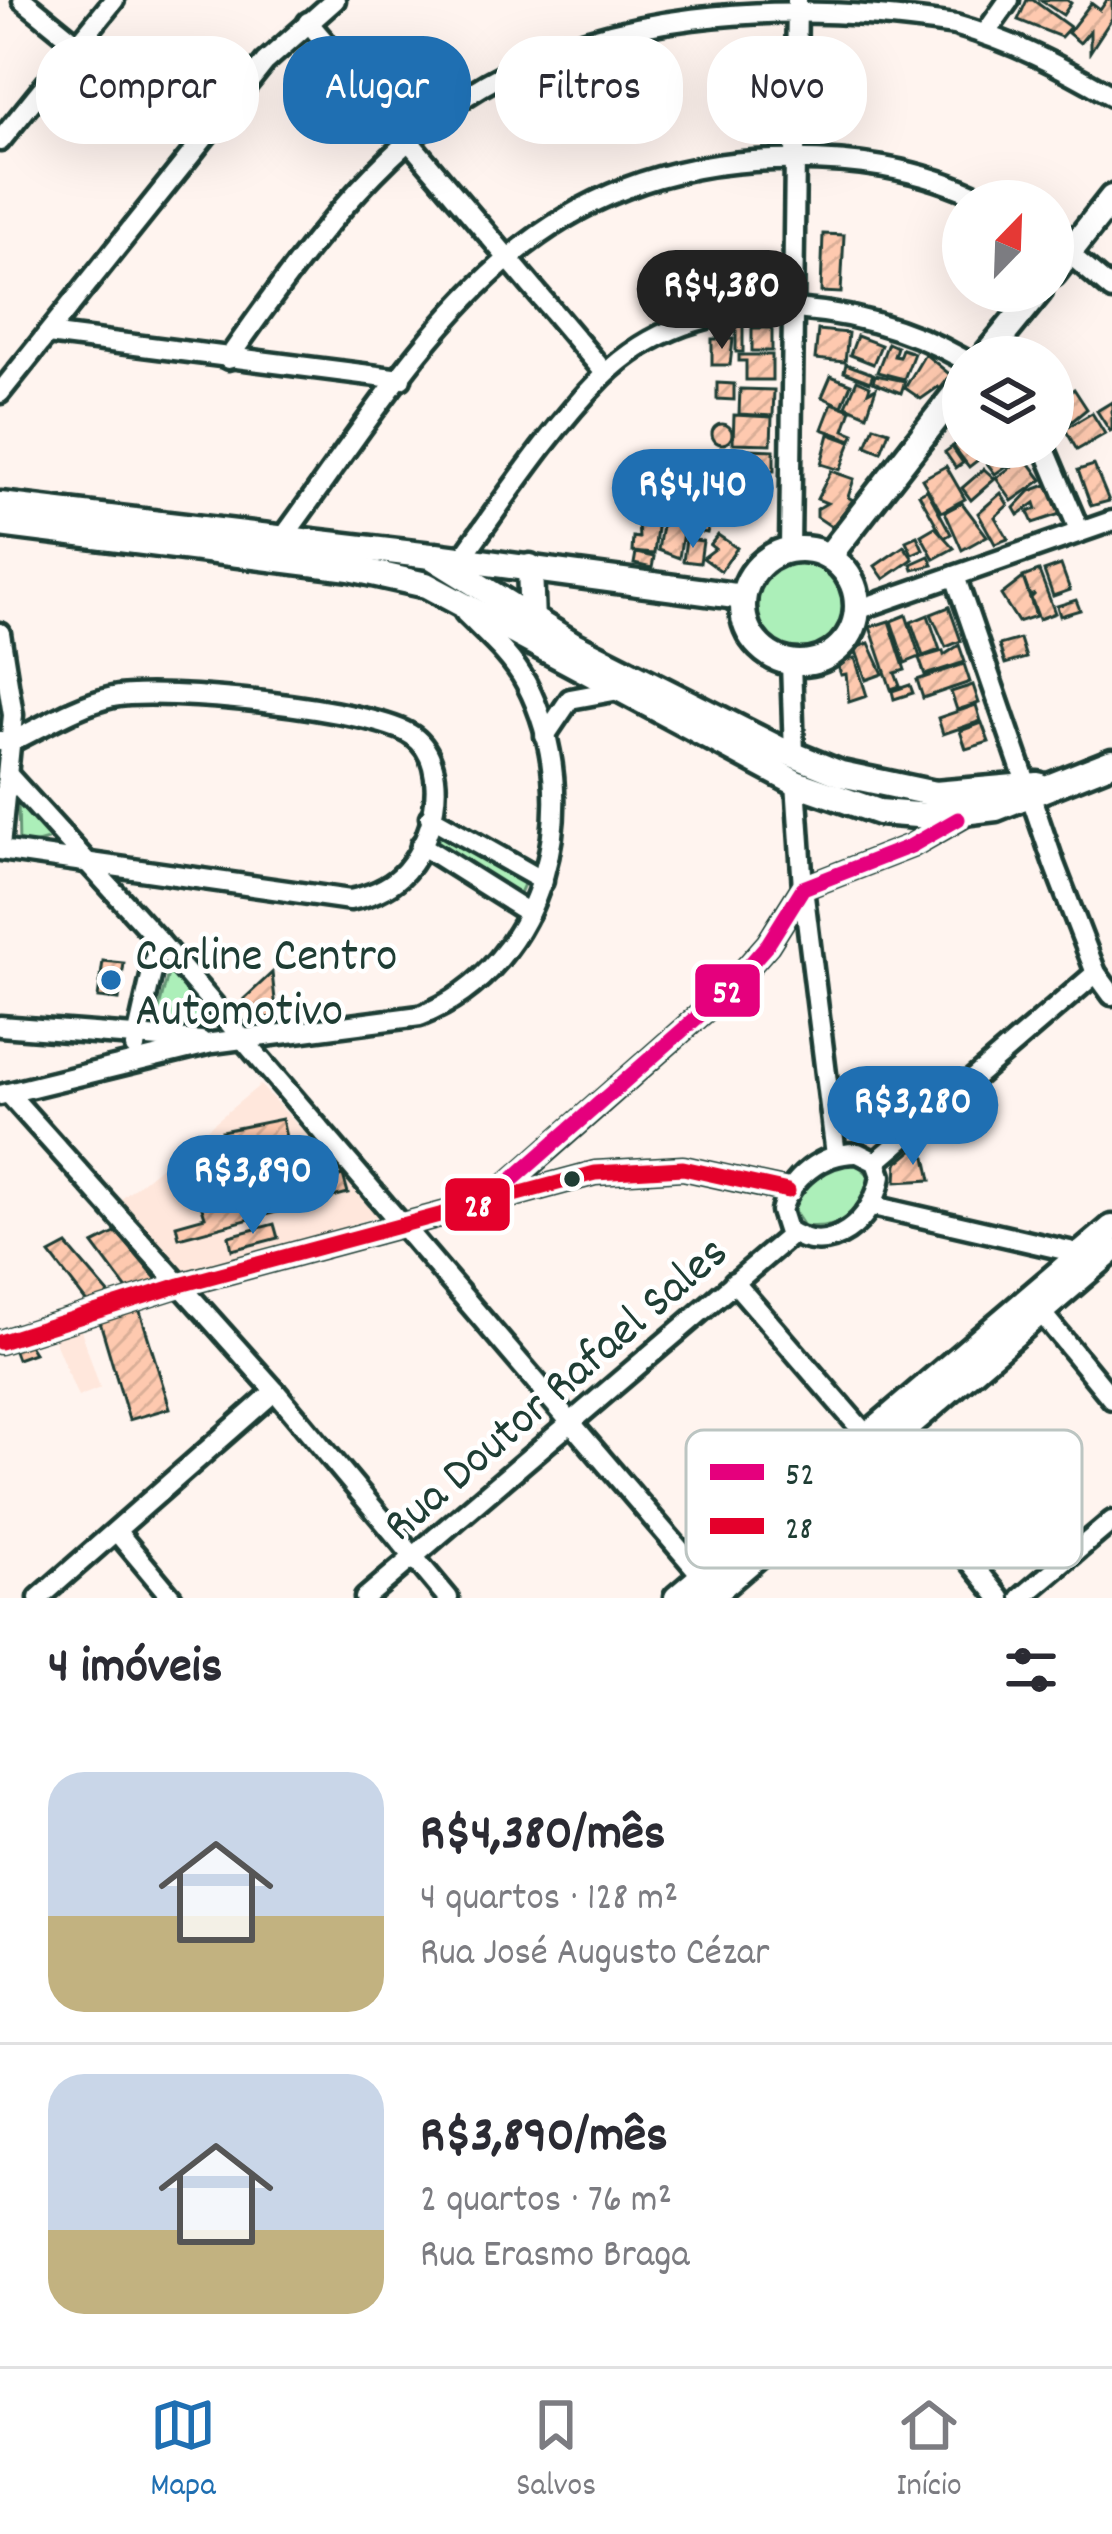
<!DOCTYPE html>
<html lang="pt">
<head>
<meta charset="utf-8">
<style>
	:root { --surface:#fff; --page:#f7f7f7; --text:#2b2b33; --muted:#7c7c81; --line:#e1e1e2; --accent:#1f6fb2 }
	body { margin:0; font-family:Dekko,sans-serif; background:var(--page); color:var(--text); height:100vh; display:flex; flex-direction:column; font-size:45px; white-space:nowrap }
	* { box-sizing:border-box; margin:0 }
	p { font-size:39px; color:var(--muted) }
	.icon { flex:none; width:66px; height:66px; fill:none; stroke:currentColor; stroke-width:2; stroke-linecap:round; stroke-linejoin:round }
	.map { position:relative; height:1598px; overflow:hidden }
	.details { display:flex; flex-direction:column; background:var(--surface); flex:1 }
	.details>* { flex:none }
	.hud { position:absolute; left:36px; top:36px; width:1041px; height:108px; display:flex; gap:24px }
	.needle { width:78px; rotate:23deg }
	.fabs { position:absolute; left:942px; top:180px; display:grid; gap:24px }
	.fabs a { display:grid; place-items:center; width:132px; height:132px; border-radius:50%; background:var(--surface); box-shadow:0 12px 48px #0002; font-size:60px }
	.price { position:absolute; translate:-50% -102px; padding:0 27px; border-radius:42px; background:var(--accent); color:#fff; font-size:39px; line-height:78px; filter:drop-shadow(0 3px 6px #0008) }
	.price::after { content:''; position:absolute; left:50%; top:72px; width:36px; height:27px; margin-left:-18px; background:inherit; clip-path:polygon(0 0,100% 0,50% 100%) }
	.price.selected { background:#222; color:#fff }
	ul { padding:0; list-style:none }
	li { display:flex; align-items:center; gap:36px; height:300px; padding:0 48px }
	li+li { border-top:3px solid var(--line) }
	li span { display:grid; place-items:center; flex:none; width:336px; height:240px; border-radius:36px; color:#555 }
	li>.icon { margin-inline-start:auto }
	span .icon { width:144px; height:144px; fill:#fffc; stroke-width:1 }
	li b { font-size:51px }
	h2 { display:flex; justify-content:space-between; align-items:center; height:144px; padding:0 48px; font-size:51px }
	.pill { padding:0 42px; border-radius:48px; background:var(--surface); box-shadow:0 12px 48px #0002; font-size:42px; line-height:108px }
	.pill.selected { background:var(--accent); color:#fff }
	.dock { display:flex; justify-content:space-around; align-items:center; height:168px; border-top:3px solid var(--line); background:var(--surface); font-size:33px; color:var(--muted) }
	.dock a { display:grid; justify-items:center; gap:6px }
	.dock .selected { color:var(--accent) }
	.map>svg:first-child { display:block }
	.built { fill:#ffe7dc }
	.green { fill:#acefb9; stroke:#669676; stroke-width:3 }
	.building { fill:url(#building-hatch); stroke:#1f3d34; stroke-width:3 }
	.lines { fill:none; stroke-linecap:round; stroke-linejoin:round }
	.minor-casing { stroke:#1f3d34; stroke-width:27 }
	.major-casing { stroke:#1f3d34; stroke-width:33 }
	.minor { stroke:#fff; stroke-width:18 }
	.major { stroke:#fff; stroke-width:24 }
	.bus-1-casing { stroke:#fff; stroke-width:24 }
	.bus-2-casing { stroke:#fff; stroke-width:24 }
	.bus-1 { stroke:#e5007d; stroke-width:15 }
	.bus-2 { stroke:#e4002b; stroke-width:15 }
	.poi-dot { fill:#1f6fb2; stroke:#fff; stroke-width:4.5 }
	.bus-dot { fill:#1f3d34; stroke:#fff; stroke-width:4.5 }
	.labels { text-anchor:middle; stroke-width:9; stroke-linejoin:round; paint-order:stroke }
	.poi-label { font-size:48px; fill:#1f3d34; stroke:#fff; text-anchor:start }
	.street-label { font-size:48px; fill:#1f3d34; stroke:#fff }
	.key { fill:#fff; stroke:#bcc5c2; stroke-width:3 }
	.key-label { font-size:33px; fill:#1f3d34 }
	.line-badge { stroke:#fff; stroke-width:4.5 }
	.badge-label { font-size:33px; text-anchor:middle; font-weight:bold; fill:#fff }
</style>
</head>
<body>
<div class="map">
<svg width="1112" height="1598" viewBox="0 0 1112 1598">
	<defs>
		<pattern id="building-hatch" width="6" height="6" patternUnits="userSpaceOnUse" patternTransform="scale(3)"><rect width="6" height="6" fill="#fec9af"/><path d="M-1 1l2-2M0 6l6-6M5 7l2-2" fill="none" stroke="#d9ae97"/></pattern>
	</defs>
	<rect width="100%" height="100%" fill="#fff4ef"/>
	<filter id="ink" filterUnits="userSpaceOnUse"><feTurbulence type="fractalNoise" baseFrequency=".00833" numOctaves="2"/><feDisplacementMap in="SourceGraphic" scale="24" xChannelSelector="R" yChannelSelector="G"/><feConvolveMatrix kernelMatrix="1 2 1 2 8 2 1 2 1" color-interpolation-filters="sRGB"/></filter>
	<g filter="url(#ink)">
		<g class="built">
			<polygon points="260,1085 382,1215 189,1276 119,1201"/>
			<polygon points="80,1327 100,1388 78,1397 52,1335"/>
		</g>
		<g class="green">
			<circle cx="800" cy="607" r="46"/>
			<polygon points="18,797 55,838 19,848"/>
			<polygon points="439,823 528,875 517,900 429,845"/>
			<polygon points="169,970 216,1026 154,1027"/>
			<path d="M852,1160L870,1176C868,1212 839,1230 804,1226L790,1205L818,1169Z"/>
		</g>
		<g class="building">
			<polygon points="1027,0 1033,0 1070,27 1061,37 1018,20"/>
			<polygon points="1040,0 1067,0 1071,3 1063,15"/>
			<polygon points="1107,0 1112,0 1112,18 1090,52 1090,31 1080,43 1068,33 1091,3 1100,10"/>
			<polygon points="823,234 844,235 841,293 821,292"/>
			<polygon points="742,262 773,263 772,294 740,292"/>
			<rect x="736" y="326" width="7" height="26"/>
			<rect x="752" y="328" width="20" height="23"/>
			<polygon points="818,330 848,333 845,362 815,359"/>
			<polygon points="857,336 881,345 873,364 850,355"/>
			<polygon points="712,339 733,339 730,365 712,365"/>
			<polygon points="888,343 897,347 894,356 899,357 902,349 914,353 904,379 877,372"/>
			<polygon points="925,354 953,377 942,391 938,387 921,399 905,388"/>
			<polygon points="739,355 772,355 772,380 746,380 746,361 739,361"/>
			<polygon points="846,364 873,374 870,382 844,372"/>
			<polygon points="875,375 905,381 901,393 873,382"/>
			<polygon points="831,376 851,384 842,406 822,397"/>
			<polygon points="857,380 870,386 868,392 876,388 867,415 846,406"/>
			<polygon points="717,383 734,384 734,400 717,399"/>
			<polygon points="740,389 774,390 773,416 739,414"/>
			<polygon points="1074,389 1087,409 1065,427 1053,408"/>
			<polygon points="1112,402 1112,430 1110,431 1097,411"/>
			<polygon points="832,403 851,410 844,430 854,434 852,440 822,429"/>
			<polygon points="1092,413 1105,434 1077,450 1065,429"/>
			<polygon points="734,415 772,417 771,444 733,443"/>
			<circle cx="722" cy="434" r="10"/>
			<polygon points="874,426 889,431 881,452 866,446"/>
			<polygon points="829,434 851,442 840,470 821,464"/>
			<polygon points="963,439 963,447 972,447 978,460 969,467 953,446"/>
			<polygon points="952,447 963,463 956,468 945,452"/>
			<polygon points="984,447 1023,447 1027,452 995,474 978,451"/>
			<polygon points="747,449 774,450 774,471 747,470"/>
			<polygon points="736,452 737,467 727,468 726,453"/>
			<polygon points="1025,457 1042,480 1012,501 996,478"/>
			<polygon points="1094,465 1109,501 1091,506 1078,470"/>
			<polygon points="946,466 965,499 941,512 922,479"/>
			<polygon points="984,469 995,479 971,500 962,488"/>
			<polygon points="744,471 771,472 770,493 743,492"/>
			<polygon points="831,471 854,479 848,497 853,500 832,527 817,517 817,509 827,503 817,499"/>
			<polygon points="641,482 661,485 660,500 638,501"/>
			<polygon points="1049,484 1060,514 1033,523 1028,512 1037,509 1035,503 1018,515 1014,508 1030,491"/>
			<polygon points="668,489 685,492 688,499 679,558 658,550"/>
			<polygon points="927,490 951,534 944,538 919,494"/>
			<polygon points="1001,493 1008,505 995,517 1008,539 995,544 978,513"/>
			<polygon points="696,495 711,516 707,533 697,531 700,517 691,505"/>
			<polygon points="962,503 987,536 962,550 945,512"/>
			<polygon points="637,508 659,510 654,554 632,552 633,537 639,538"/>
			<polygon points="935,527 954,548 934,559 921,535"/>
			<polygon points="718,535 737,548 721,571 703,558 715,549 710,545"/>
			<polygon points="917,536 923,549 912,554 906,541"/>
			<polygon points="686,539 703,541 700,563 683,561"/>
			<polygon points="904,546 913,559 884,579 875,566"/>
			<polygon points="636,553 654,557 652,568 634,564"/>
			<polygon points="929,556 933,565 913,570 911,564"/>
			<polygon points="1061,565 1070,590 1053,596 1044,571"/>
			<polygon points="1039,571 1055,613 1039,619 1031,598 1035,594 1030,596 1023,577"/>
			<polygon points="1023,578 1036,616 1018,622 1001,595"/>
			<polygon points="1076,600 1080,610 1060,616 1057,606"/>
			<polygon points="949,607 961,641 946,647 931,614"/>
			<polygon points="906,615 920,657 905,663 891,621"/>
			<polygon points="928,615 940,650 923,656 911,622"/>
			<polygon points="889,621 905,670 895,673 900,686 891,689 870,627"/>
			<polygon points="1020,639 1026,658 1005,664 999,645"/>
			<polygon points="869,643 883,674 866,680 855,648"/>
			<polygon points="959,645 965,662 925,675 919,658 943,651 944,655"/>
			<polygon points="855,658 867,696 849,702 846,674 841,675 837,663"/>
			<polygon points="964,664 970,682 923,698 917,680"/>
			<polygon points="910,685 913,693 894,699 892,691"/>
			<polygon points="973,685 979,703 957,710 951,692"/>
			<polygon points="976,705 981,721 943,734 938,718"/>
			<polygon points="982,723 989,742 966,749 960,731"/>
			<polygon points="103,961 124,963 119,1000 98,998"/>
			<polygon points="272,973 277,1018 258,1017 244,999"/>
			<polygon points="282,1119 292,1165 232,1177 222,1131"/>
			<polygon points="914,1149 926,1157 931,1180 896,1182 897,1163"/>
			<polygon points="311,1172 314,1183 343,1175 348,1193 179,1238 176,1225 205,1217 201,1204 222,1199 225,1208 292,1191 289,1178"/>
			<polygon points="274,1224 278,1238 232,1250 229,1236"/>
			<polygon points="117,1232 158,1281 128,1291 93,1244"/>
			<polygon points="67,1245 110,1295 88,1304 50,1254"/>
			<polygon points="139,1308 170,1408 129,1420 100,1322"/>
			<polygon points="27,1342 34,1353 17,1359 12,1346"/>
		</g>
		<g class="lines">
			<defs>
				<g id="minor">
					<polyline points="23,0 199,143"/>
					<polyline points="308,22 605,373"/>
					<polyline points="985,34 1009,0"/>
					<polyline points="0,141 114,0"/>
					<polyline points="1053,240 1112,290"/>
					<polyline points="48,334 401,379"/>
					<path d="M228,359C291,269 360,173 450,107C590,6 790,0 955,25C1012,41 1062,67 1112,96"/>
					<polyline points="0,393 265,62 335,0"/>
					<polyline points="1044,447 1080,532"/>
					<path d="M282,539C421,351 513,168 774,160C850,158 920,167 988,201"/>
					<polyline points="790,549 797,0"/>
					<path d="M461,559C506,497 549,431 602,377C698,281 856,298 963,359"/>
					<polyline points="955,576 1054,864 1096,973 1112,995"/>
					<polyline points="857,610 1112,521"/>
					<polyline points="0,633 13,715 0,847"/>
					<polyline points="791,662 794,755"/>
					<polyline points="545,736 570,699 619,690"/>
					<path d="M0,741L11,742C44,726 77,705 113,697C161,687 374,708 413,736C454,766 433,847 400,877C386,890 369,896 350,900L0,850"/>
					<polyline points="8,775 159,941 703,1577"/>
					<polyline points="796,783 803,888 836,1155"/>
					<polyline points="430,817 543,881"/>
					<polyline points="421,845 529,913"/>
					<polyline points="0,1026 201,1041"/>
					<polyline points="135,1047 159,941"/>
					<polyline points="8,1093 275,1391 448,1598"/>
					<path d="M0,1095L212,1043L420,1016C548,965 587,800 526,683C512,656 487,635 465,613"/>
					<path d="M858,1153L876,1162L881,1176C874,1220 830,1260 787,1230L781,1211C790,1178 823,1152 858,1153Z"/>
					<polyline points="876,1162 1096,973"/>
					<polyline points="491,1199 726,992 768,944 803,888 911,846 964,816"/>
					<polyline points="873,1206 1091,1256"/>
					<polyline points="734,1282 867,1436"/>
					<polyline points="1040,1311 1112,1399"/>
					<polyline points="0,1342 180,1285 595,1173 683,1168 788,1191"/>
					<polyline points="879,1450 1000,1598"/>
					<polyline points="117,1532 172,1598"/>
					<polyline points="39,1598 275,1391"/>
					<polyline points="365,1598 792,1234"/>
					<polyline points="1021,1598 1112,1521"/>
				</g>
				<g id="major">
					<polyline points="1053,273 1112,198"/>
					<polyline points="985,357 1039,291"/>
					<polyline points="0,505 431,556 574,645 777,748 841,774 935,794 1038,785"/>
					<polyline points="0,524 350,568 426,585 796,783 879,812 929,816 996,808 1112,762"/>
					<circle cx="800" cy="606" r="57"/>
					<polyline points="436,556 743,597"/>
					<polyline points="829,556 963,384"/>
					<polyline points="530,567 532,622"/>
					<polyline points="677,1598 1112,1228"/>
					<polyline points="708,1598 1111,1251"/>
				</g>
			</defs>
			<use href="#minor" class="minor-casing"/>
			<use href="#major" class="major-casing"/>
			<use href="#minor" class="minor"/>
			<use href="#major" class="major"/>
			<defs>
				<polyline id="bus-1" points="504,1187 726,992 768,944 803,888 911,846 958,819"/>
				<polyline id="bus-2" points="0,1342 180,1285 595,1173 683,1168 788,1191"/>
			</defs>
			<use href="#bus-1" class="bus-1-casing"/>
			<use href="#bus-2" class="bus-2-casing"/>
			<use href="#bus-1" class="bus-1"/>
			<use href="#bus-2" class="bus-2"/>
		</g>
	</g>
	<circle class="poi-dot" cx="111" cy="980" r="12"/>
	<circle class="bus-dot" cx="572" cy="1179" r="10"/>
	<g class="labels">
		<g class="poi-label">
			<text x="135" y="969">Carline Centro<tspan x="135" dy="55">Automotivo</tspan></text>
		</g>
		<g class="street-label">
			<text transform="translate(553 1386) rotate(-41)" y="17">Rua Doutor Rafael Sales</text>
		</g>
	</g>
	<rect x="686" y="1430" width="396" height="138" rx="18" class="key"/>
	<rect x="710" y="1464" width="54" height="16" fill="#e5007d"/>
	<rect x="710" y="1518" width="54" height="16" fill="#e4002b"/>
	<g class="key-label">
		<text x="785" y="1484">52</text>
		<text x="785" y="1538">28</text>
	</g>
	<g class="line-badge">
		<rect x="693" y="962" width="69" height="57" rx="12" fill="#e5007d"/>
		<rect x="443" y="1176" width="69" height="57" rx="12" fill="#e4002b"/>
	</g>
	<g class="badge-label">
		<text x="727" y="1002">52</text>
		<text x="478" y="1216">28</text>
	</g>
</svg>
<div class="fabs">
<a><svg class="needle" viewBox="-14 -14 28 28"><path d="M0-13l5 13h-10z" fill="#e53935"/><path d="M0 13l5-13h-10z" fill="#7c7c81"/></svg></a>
<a><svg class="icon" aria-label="layers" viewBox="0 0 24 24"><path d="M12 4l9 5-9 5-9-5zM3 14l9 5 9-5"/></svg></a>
</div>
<b class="price selected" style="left:722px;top:352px">R$4,380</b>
<b class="price" style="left:693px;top:551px">R$4,140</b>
<b class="price" style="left:913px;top:1168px">R$3,280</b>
<b class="price" style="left:253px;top:1237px">R$3,890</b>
<div class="hud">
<a class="pill">Comprar</a>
<a class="pill selected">Alugar</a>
<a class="pill">Filtros</a>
<a class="pill">Novo</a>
</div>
</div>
<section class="details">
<h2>4 imóveis<svg class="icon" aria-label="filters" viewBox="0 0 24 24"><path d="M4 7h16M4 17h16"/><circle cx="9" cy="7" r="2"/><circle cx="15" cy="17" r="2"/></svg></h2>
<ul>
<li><span style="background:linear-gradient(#c9d6e8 60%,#c2b280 0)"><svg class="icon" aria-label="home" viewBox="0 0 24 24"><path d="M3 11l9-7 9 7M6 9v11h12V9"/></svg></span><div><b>R$4,380/mês</b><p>4 quartos · 128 m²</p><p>Rua José Augusto Cézar</p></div></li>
<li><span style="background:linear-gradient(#c9d6e8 65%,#c2b280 0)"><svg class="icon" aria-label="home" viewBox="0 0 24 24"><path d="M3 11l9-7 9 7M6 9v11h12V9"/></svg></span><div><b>R$3,890/mês</b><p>2 quartos · 76 m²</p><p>Rua Erasmo Braga</p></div></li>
</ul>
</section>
<nav class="dock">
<a class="selected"><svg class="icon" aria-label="map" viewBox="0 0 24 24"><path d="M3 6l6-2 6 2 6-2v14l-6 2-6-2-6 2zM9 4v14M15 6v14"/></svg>Mapa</a>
<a><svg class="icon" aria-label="saved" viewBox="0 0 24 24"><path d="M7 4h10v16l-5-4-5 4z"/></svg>Salvos</a>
<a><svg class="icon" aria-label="home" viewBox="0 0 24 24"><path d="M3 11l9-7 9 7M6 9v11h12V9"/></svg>Início</a>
</nav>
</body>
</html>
